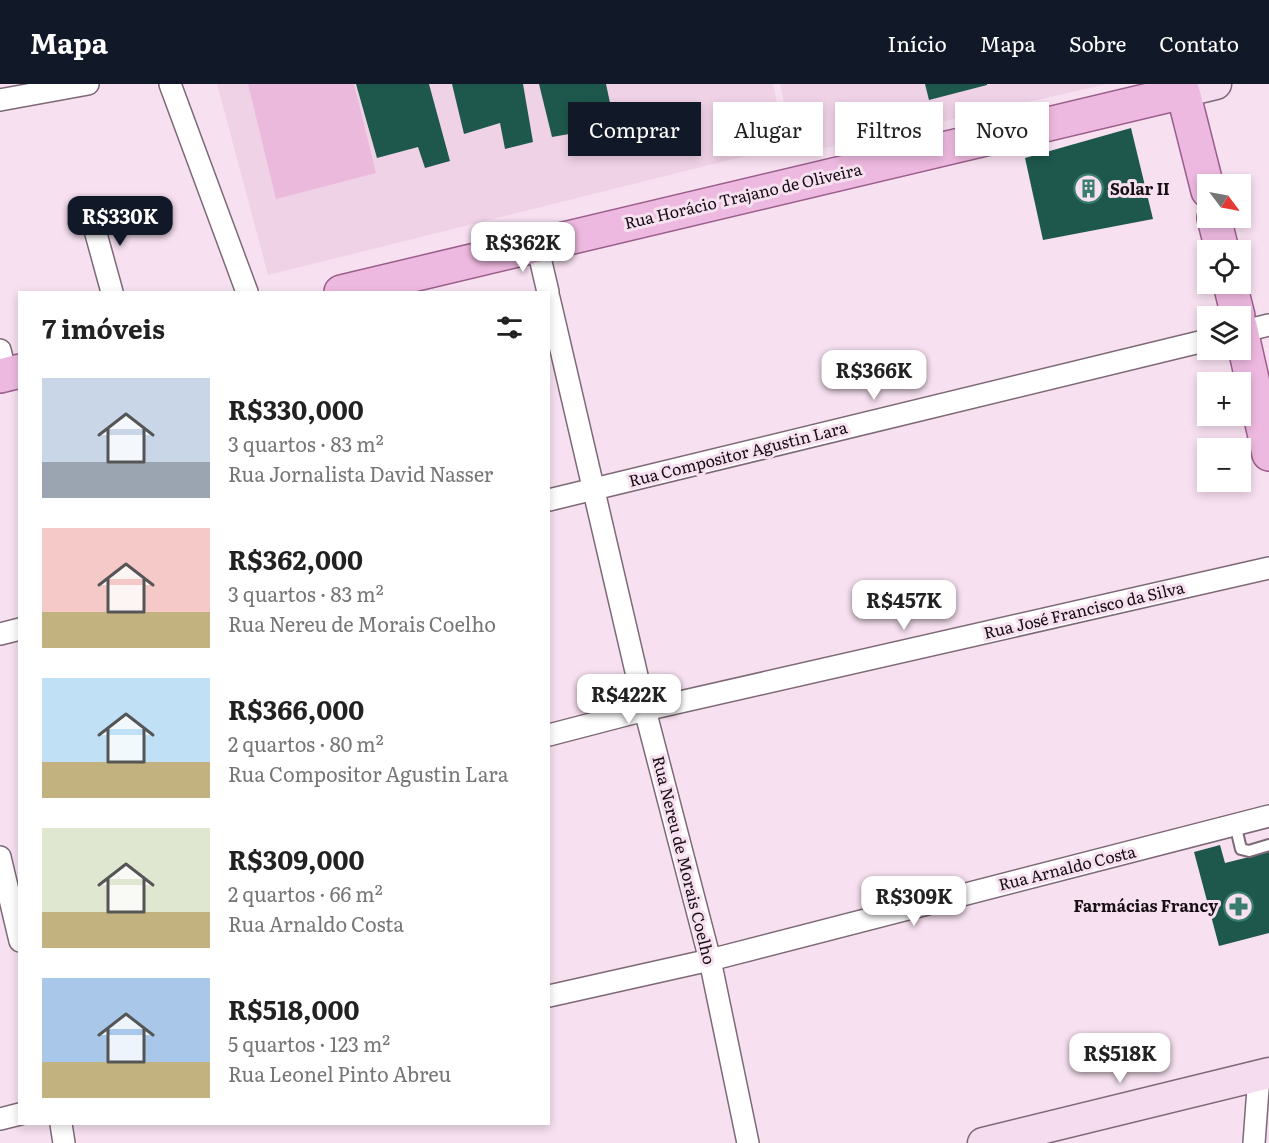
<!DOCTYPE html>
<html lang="pt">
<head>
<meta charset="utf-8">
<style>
	:root { --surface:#fff; --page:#f2f2f2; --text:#222; --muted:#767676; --accent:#111827 }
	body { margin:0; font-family:Literata,serif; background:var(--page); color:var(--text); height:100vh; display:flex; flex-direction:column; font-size:22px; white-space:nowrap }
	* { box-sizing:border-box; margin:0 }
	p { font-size:20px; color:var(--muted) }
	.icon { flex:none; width:33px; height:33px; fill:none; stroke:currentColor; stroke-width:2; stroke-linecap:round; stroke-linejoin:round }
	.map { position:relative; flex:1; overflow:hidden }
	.panel { position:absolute; left:18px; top:207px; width:532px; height:834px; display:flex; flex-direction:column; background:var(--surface); border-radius:0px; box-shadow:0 3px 9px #0003 }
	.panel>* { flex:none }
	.guide { position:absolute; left:568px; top:18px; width:570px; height:54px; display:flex; gap:12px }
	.needle { width:39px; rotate:122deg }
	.controls { position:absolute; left:1197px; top:90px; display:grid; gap:12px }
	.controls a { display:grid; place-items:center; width:54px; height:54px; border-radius:0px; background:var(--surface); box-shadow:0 3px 9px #0003; font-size:30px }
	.price { position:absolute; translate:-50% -51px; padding:0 14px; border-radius:12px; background:#fff; color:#222; font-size:20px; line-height:39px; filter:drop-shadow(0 2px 3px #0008) }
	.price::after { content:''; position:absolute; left:50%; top:36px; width:18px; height:14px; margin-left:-9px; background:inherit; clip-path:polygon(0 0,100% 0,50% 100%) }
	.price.current { background:var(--accent); color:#fff }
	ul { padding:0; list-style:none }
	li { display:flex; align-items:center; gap:18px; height:150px; padding:0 24px }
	li span { display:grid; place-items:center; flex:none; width:168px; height:120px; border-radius:0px; color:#555 }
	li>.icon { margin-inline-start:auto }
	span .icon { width:72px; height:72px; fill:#fffc; stroke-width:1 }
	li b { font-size:26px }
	h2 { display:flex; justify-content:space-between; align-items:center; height:72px; padding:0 24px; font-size:26px }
	.chip { padding:0 21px; border-radius:0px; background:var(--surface); box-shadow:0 3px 9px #0003; font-size:21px; line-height:54px }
	.chip.current { background:var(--accent); color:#fff }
	header { display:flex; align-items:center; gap:36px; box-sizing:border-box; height:84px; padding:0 30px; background:var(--accent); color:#fff }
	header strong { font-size:28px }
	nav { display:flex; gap:33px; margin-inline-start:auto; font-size:21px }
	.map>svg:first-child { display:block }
	.built { fill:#f0d2e6 }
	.green { fill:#ebb9dc }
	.building { fill:#1e584c }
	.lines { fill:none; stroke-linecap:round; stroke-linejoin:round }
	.lane-casing { stroke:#7d6977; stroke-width:14 }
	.street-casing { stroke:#7d6977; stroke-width:24 }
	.secondary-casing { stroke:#7d6977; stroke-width:33 }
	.primary-casing { stroke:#9a5f8b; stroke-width:36 }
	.lane { stroke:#fff; stroke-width:10 }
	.street { stroke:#fff; stroke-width:21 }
	.secondary { stroke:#f6dcef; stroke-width:30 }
	.primary { stroke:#eeb9e0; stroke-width:33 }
	.labels { text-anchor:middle; stroke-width:6; stroke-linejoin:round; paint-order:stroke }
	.poi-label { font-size:16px; font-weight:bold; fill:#150e13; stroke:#f7e0f0; text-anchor:start }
	.street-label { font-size:16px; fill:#150e13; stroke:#f7e0f0 }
</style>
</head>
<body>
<header>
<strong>Mapa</strong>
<nav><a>Início</a><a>Mapa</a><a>Sobre</a><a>Contato</a></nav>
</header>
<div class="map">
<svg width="1269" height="1059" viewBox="0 0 1269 1059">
	<rect width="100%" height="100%" fill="#f7e0f0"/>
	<g class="built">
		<polygon points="217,0 773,0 786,62 268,191"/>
		<polygon points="780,0 1107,0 795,71"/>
	</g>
	<polygon class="green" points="248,0 354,0 376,89 276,115"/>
	<g class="building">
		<polygon points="356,0 429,0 450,77 425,84 418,63 377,74"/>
		<polygon points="452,0 523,0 533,58 505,65 500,39 464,50"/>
		<polygon points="539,0 606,0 615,42 552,53"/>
		<polygon points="925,0 987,0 987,1 929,16"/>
		<polygon points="1131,44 1153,135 1043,156 1025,74"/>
		<polygon points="1220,761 1225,779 1269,768 1269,849 1219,862 1194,768"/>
	</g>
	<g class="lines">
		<defs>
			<polyline id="lane" points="1235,740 1241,765 1249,767 1269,761"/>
			<g id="street">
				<polyline points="170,0 247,208"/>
				<polyline points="0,16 88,0"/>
				<polyline points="90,128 112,208"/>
				<polyline points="537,161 548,208"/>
				<polyline points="549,214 645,626 710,876 748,1059"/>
				<polyline points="1240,248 1269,241"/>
				<polyline points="0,266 6,290"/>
				<polyline points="549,416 1208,256"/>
				<polyline points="0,550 20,545"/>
				<polyline points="549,651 645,626 1269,484"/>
				<polyline points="0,773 20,857"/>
				<polyline points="549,912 710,876 1269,732"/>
				<polyline points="0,1035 20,1030"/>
				<polyline points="61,1040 64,1059"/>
				<polyline points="1254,1059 1259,991"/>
			</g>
			<g id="secondary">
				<polyline points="1183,8 1216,0"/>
				<polyline points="983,1059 1269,989"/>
			</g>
			<g id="primary">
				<polyline points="1214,134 1222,166"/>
				<polyline points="1230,200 1238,232"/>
				<polyline points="341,208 1183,8 1208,107"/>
				<polyline points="1240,242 1269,370"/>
				<polyline points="0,292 20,287"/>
			</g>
		</defs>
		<use href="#lane" class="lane-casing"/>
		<use href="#street" class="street-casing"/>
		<use href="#secondary" class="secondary-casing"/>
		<use href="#primary" class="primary-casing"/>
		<use href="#lane" class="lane"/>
		<use href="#street" class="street"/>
		<use href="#secondary" class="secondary"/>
		<use href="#primary" class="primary"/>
	</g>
	<defs>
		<symbol id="building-ring" viewBox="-11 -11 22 22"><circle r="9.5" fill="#f7e0f0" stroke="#3a7d6f" stroke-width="1.5"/><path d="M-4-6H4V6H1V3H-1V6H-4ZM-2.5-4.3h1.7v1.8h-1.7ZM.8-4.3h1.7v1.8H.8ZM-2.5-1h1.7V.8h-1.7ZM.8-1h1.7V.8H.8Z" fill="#3a7d6f"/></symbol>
		<symbol id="pharmacy-ring" viewBox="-11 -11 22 22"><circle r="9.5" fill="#f7e0f0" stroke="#3a7d6f" stroke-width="1.5"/><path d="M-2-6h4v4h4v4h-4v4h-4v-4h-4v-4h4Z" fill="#3a7d6f"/></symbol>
	</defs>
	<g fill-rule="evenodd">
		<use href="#building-ring" x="1072" y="88" width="33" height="33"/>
		<use href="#pharmacy-ring" x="1222" y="806" width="33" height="33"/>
	</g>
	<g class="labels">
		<g class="poi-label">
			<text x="1110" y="111">Solar II</text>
			<text x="1218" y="828" text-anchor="end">Farmácias Francy</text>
		</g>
		<g class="street-label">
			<text transform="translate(743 112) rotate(-13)" y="6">Rua Horácio Trajano de Oliveira</text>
			<text transform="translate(738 370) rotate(-14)" y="6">Rua Compositor Agustin Lara</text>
			<text transform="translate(1084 526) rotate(-13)" y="6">Rua José Francisco da Silva</text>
			<text transform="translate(684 776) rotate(76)" y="6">Rua Nereu de Morais Coelho</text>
			<text transform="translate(1067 784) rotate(-14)" y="6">Rua Arnaldo Costa</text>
		</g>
	</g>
</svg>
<div class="controls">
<a><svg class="needle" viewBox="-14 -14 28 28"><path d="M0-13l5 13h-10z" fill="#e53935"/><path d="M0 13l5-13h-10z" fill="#767676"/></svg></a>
<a><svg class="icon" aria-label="locate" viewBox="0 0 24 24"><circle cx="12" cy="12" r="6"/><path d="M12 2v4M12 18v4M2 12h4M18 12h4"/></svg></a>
<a><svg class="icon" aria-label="layers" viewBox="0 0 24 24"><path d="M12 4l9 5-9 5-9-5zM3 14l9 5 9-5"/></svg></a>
<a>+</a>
<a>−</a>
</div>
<b class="price current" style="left:120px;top:163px">R$330K</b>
<b class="price" style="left:523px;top:189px">R$362K</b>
<b class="price" style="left:874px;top:317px">R$366K</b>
<b class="price" style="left:904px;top:547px">R$457K</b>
<b class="price" style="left:629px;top:641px">R$422K</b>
<b class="price" style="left:914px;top:843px">R$309K</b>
<b class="price" style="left:1120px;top:1000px">R$518K</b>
<div class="guide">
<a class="chip current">Comprar</a>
<a class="chip">Alugar</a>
<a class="chip">Filtros</a>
<a class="chip">Novo</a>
</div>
<section class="panel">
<h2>7 imóveis<svg class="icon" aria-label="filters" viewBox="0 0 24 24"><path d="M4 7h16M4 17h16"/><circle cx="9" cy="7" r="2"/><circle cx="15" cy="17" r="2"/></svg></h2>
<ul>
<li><span style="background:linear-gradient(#c9d6e8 70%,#9aa5b1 0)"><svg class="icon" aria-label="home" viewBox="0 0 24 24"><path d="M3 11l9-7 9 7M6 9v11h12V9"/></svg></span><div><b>R$330,000</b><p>3 quartos · 83 m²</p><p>Rua Jornalista David Nasser</p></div></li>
<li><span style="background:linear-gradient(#f6c9c9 70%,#c2b280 0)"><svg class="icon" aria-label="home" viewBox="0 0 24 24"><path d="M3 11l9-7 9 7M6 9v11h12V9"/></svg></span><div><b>R$362,000</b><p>3 quartos · 83 m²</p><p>Rua Nereu de Morais Coelho</p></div></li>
<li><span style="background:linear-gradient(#bfe0f5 70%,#c2b280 0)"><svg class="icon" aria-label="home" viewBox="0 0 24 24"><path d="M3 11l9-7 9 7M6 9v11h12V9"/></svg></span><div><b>R$366,000</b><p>2 quartos · 80 m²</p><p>Rua Compositor Agustin Lara</p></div></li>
<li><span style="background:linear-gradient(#dfe7d0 70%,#c2b280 0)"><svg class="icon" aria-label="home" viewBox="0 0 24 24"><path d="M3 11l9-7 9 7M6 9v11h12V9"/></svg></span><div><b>R$309,000</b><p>2 quartos · 66 m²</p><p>Rua Arnaldo Costa</p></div></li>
<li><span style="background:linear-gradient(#a9c7e8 70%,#c2b280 0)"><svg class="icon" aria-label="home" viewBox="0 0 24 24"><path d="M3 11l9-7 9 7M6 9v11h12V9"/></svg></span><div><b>R$518,000</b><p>5 quartos · 123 m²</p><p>Rua Leonel Pinto Abreu</p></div></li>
</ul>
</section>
</div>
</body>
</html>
